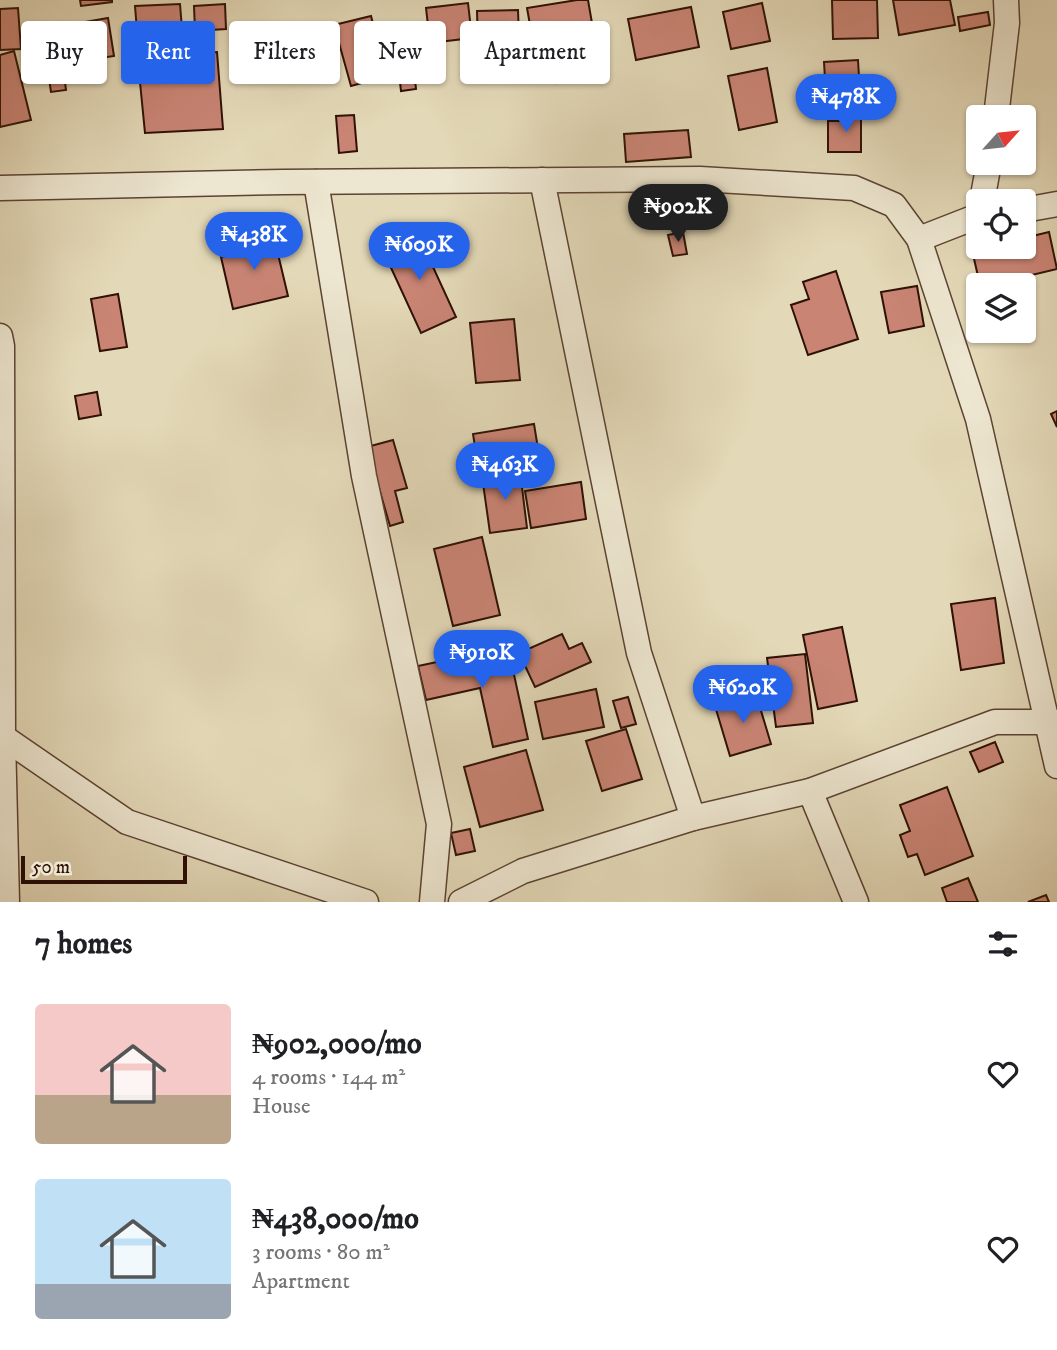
<!DOCTYPE html>
<html lang="en">
<head>
<meta charset="utf-8">
<style>
	:root { --surface:#fff; --page:#f6f6f6; --text:#202124; --muted:#757577; --accent:#2563eb }
	body { margin:0; font-family:"IM FELL DW Pica",serif; background:var(--page); color:var(--text); height:100vh; display:flex; flex-direction:column; font-size:26px; white-space:nowrap }
	* { box-sizing:border-box; margin:0 }
	p { font-size:23px; color:var(--muted) }
	.icon { flex:none; width:38px; height:38px; fill:none; stroke:currentColor; stroke-width:2; stroke-linecap:round; stroke-linejoin:round }
	.map { position:relative; height:902px; overflow:hidden }
	.side { display:flex; flex-direction:column; background:var(--surface); flex:1 }
	.side>* { flex:none }
	.guide { position:absolute; left:21px; top:21px; width:700px; height:63px; display:flex; gap:14px }
	.needle { width:46px; rotate:63deg }
	.fabs { position:absolute; left:966px; top:105px; display:grid; gap:14px }
	.fabs a { display:grid; place-items:center; width:70px; height:70px; border-radius:7px; background:var(--surface); box-shadow:0 2px 5px #0004; font-size:35px }
	.scale { position:absolute; left:21px; bottom:18px; width:166px; box-sizing:border-box; padding-left:7px; border:4px solid #2f1105; border-top:0; font-size:19px; line-height:24px; white-space:nowrap; color:#2f1105; -webkit-text-stroke:5px #ede6d0; paint-order:stroke }
	.price { position:absolute; translate:-50% -60px; padding:0 16px; border-radius:24px; background:var(--accent); color:#fff; font-size:23px; line-height:46px; filter:drop-shadow(0 2px 4px #0008) }
	.price::after { content:''; position:absolute; left:50%; top:42px; width:21px; height:16px; margin-left:-10px; background:inherit; clip-path:polygon(0 0,100% 0,50% 100%) }
	.price.current { background:#222; color:#fff }
	ul { padding:0; list-style:none }
	li { display:flex; align-items:center; gap:21px; height:175px; padding:0 35px }
	li span { display:grid; place-items:center; flex:none; width:196px; height:140px; border-radius:7px; color:#555 }
	li>.icon { margin-inline-start:auto }
	span .icon { width:84px; height:84px; fill:#fffc; stroke-width:1 }
	li b { font-size:30px }
	h2 { display:flex; justify-content:space-between; align-items:center; height:84px; padding:0 35px; font-size:30px }
	.pill { padding:0 24px; border-radius:7px; background:var(--surface); box-shadow:0 2px 5px #0004; font-size:24px; line-height:63px }
	.pill.current { background:var(--accent); color:#fff }
	.map>svg:first-child { display:block }
	.building { fill:#c98474; stroke:#2f1105; stroke-width:2 }
	.lines { fill:none; stroke-linecap:round; stroke-linejoin:round }
	.minor-casing { stroke:#5c4332; stroke-width:27 }
	.minor { stroke:#ede6d0; stroke-width:24 }
</style>
</head>
<body>
<div class="map">
<svg width="1057" height="902" viewBox="0 0 1057 902">
	<rect width="100%" height="100%" fill="#e3d8b7"/>
	<filter id="stains"><feTurbulence type="fractalNoise" baseFrequency=".00286" numOctaves="4"/><feColorMatrix values="0 0 0 0 .2 0 0 0 0 .09 0 0 0 0 .02 0 0 0 .5 -.17"/></filter>
	<radialGradient id="worn" r=".72"><stop offset=".6" stop-color="#630" stop-opacity="0"/><stop offset="1" stop-color="#630" stop-opacity=".3"/></radialGradient>
	<g class="building">
		<polygon points="80,0 112,0 112,2 81,6"/>
		<polygon points="577,0 588,0 601,75 557,83 551,44 534,47 527,8"/>
		<polygon points="832,0 877,0 878,38 833,39"/>
		<polygon points="893,0 950,0 955,25 899,35"/>
		<polygon points="468,3 472,38 430,43 426,8"/>
		<polygon points="762,3 770,41 731,49 723,12"/>
		<polygon points="180,4 182,29 137,31 135,6"/>
		<polygon points="225,4 226,29 195,31 194,6"/>
		<polygon points="691,7 699,47 636,60 628,19"/>
		<polygon points="18,8 21,49 0,50 0,9"/>
		<polygon points="518,10 520,67 514,67 514,79 479,80 477,11"/>
		<polygon points="988,12 990,25 960,31 958,17"/>
		<polygon points="371,16 387,76 351,86 334,25"/>
		<polygon points="108,18 114,56 74,62 68,25"/>
		<polygon points="60,43 66,90 51,92 44,45"/>
		<polygon points="14,51 31,120 0,127 0,55"/>
		<polygon points="217,52 223,129 145,133 139,72 165,70 164,56"/>
		<polygon points="858,60 861,111 827,113 824,62"/>
		<polygon points="767,68 777,122 739,130 728,76"/>
		<polygon points="414,71 416,89 401,91 399,73"/>
		<polygon points="848,112 861,112 861,152 828,152 828,121 848,121"/>
		<polygon points="354,115 357,151 339,153 336,116"/>
		<polygon points="688,130 691,157 626,162 624,134"/>
		<polygon points="416,230 456,317 421,333 381,246"/>
		<polygon points="683,232 687,254 673,256 668,235"/>
		<polygon points="1049,232 1057,269 990,285 980,285 972,250 988,247 1024,247 1024,238"/>
		<polygon points="273,233 288,296 233,309 221,257 231,255 228,244"/>
		<polygon points="836,271 858,339 808,355 791,305 809,299 803,282"/>
		<polygon points="917,286 924,326 889,333 881,292"/>
		<polygon points="118,294 127,347 100,351 91,299"/>
		<polygon points="514,319 520,380 476,383 470,323"/>
		<polygon points="97,392 101,415 79,419 75,396"/>
		<polygon points="1057,411 1057,427 1051,414"/>
		<polygon points="534,424 540,461 479,471 473,434"/>
		<polygon points="393,440 407,488 395,491 403,522 390,526 367,447"/>
		<polygon points="520,471 527,528 490,533 482,476"/>
		<polygon points="581,482 586,519 531,528 525,491"/>
		<polygon points="482,537 500,615 453,626 434,549"/>
		<polygon points="995,598 1004,663 961,670 951,604"/>
		<polygon points="842,627 857,701 818,709 803,635"/>
		<polygon points="562,634 569,649 582,643 591,662 535,687 519,653"/>
		<polygon points="508,647 528,739 493,747 480,688 426,700 418,666"/>
		<polygon points="805,654 813,723 776,727 767,658"/>
		<polygon points="596,689 604,727 543,739 535,702"/>
		<polygon points="756,694 771,744 730,756 715,706"/>
		<polygon points="628,697 636,724 621,728 613,701"/>
		<polygon points="626,729 642,779 602,791 586,741"/>
		<polygon points="995,742 1003,762 979,772 970,752"/>
		<polygon points="526,750 543,810 480,827 464,767"/>
		<polygon points="947,787 973,856 925,875 917,854 908,857 900,835 910,831 900,805"/>
		<polygon points="470,829 475,851 456,855 451,833"/>
		<polygon points="968,878 978,902 947,902 942,888"/>
		<polygon points="1046,895 1049,902 1028,902"/>
	</g>
	<g class="lines">
		<defs>
			<g id="minor">
				<polyline points="996,117 1007,23 1006,0"/>
				<polyline points="542,180 639,653 693,818"/>
				<polyline points="316,182 364,476 439,824 432,902"/>
				<polyline points="0,188 283,182 700,179 854,188 894,205 919,239 978,419 1057,766"/>
				<polyline points="982,201 989,163"/>
				<polyline points="1024,210 1057,204"/>
				<polyline points="919,239 978,216"/>
				<polyline points="0,336 2,346 3,737 7,902"/>
				<polyline points="3,737 127,822 366,902"/>
				<polyline points="810,791 856,902"/>
				<polyline points="461,902 523,871 693,818 810,791 995,722 1057,722"/>
			</g>
		</defs>
		<use href="#minor" class="minor-casing"/>
		<use href="#minor" class="minor"/>
	</g>
	<rect width="100%" height="100%" filter="url(#stains)"/>
	<rect width="100%" height="100%" fill="url(#worn)"/>
</svg>
<div class="fabs">
<a><svg class="needle" viewBox="-14 -14 28 28"><path d="M0-13l5 13h-10z" fill="#e53935"/><path d="M0 13l5-13h-10z" fill="#757577"/></svg></a>
<a><svg class="icon" aria-label="locate" viewBox="0 0 24 24"><circle cx="12" cy="12" r="6"/><path d="M12 2v4M12 18v4M2 12h4M18 12h4"/></svg></a>
<a><svg class="icon" aria-label="layers" viewBox="0 0 24 24"><path d="M12 4l9 5-9 5-9-5zM3 14l9 5 9-5"/></svg></a>
</div>
<div class="scale">50 m</div>
<b class="price" style="left:846px;top:134px">₦478K</b>
<b class="price current" style="left:678px;top:244px">₦902K</b>
<b class="price" style="left:254px;top:272px">₦438K</b>
<b class="price" style="left:419px;top:282px">₦609K</b>
<b class="price" style="left:505px;top:502px">₦463K</b>
<b class="price" style="left:482px;top:690px">₦910K</b>
<b class="price" style="left:743px;top:725px">₦620K</b>
<div class="guide">
<a class="pill">Buy</a>
<a class="pill current">Rent</a>
<a class="pill">Filters</a>
<a class="pill">New</a>
<a class="pill">Apartment</a>
</div>
</div>
<section class="side">
<h2>7 homes<svg class="icon" aria-label="filters" viewBox="0 0 24 24"><path d="M4 7h16M4 17h16"/><circle cx="9" cy="7" r="2"/><circle cx="15" cy="17" r="2"/></svg></h2>
<ul>
<li><span style="background:linear-gradient(#f6c9c9 65%,#b9a48a 0)"><svg class="icon" aria-label="home" viewBox="0 0 24 24"><path d="M3 11l9-7 9 7M6 9v11h12V9"/></svg></span><div><b>₦902,000/mo</b><p>4 rooms · 144 m²</p><p>House</p></div><svg class="icon" aria-label="heart" viewBox="0 0 24 24"><path d="M12 20l-8-8c-3-5 5-10 8-4 3-6 11-1 8 4z"/></svg></li>
<li><span style="background:linear-gradient(#bfe0f5 75%,#9aa5b1 0)"><svg class="icon" aria-label="home" viewBox="0 0 24 24"><path d="M3 11l9-7 9 7M6 9v11h12V9"/></svg></span><div><b>₦438,000/mo</b><p>3 rooms · 80 m²</p><p>Apartment</p></div><svg class="icon" aria-label="heart" viewBox="0 0 24 24"><path d="M12 20l-8-8c-3-5 5-10 8-4 3-6 11-1 8 4z"/></svg></li>
</ul>
</section>
</body>
</html>
